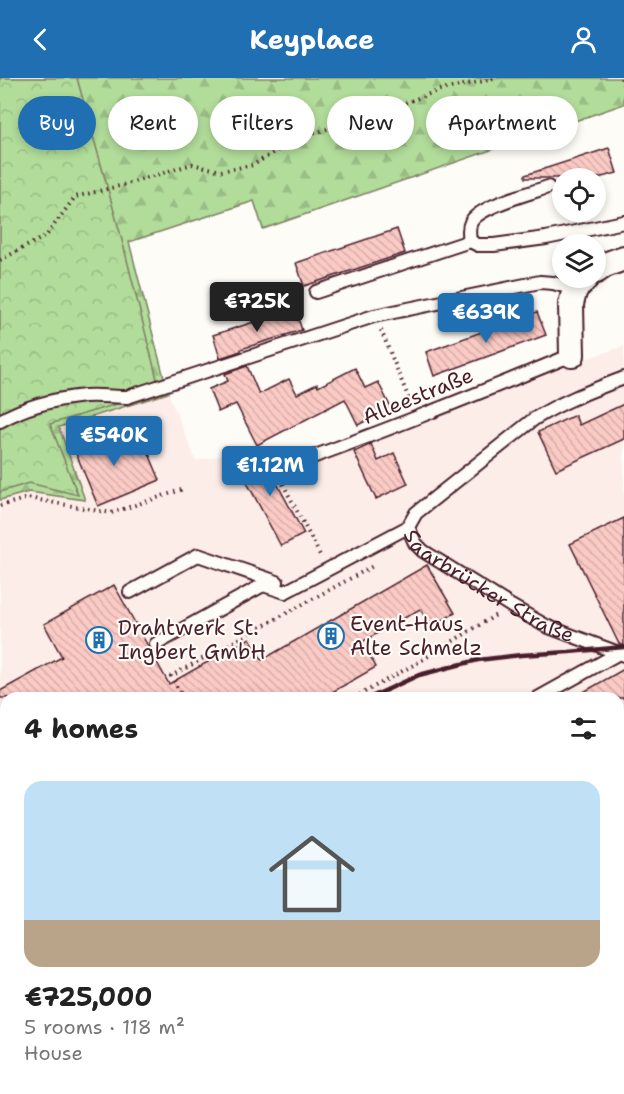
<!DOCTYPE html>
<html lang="en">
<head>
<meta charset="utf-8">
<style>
	:root { --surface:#fff; --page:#f2f2f2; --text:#222; --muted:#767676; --line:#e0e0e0; --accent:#1f6fb2 }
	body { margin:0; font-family:"Shantell Sans",sans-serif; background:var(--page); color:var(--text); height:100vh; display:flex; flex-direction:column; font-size:22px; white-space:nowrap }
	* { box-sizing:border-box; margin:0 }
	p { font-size:20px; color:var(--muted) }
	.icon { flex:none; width:33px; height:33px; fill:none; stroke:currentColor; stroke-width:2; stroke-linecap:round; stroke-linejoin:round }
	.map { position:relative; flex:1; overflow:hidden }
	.panel { position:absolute; left:0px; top:614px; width:624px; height:404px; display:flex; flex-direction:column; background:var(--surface); border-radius:18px 18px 0 0; box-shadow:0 3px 9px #0003 }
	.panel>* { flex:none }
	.top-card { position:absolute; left:18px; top:18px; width:588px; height:54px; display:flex; gap:12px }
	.tools { position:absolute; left:552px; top:90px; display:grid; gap:12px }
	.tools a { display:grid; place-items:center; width:54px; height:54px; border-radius:50%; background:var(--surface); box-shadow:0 3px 9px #0003; font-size:30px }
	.price { position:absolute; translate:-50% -51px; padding:0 14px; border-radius:6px; background:var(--accent); color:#fff; font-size:20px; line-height:39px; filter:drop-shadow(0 2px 3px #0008) }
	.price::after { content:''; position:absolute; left:50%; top:36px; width:18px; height:14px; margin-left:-9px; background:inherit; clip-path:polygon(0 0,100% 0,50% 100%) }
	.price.on { background:#222; color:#fff }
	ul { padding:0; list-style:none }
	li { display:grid; align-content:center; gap:12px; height:318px; padding:0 24px }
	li+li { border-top:2px solid var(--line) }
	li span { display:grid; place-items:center; height:186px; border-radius:18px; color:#555 }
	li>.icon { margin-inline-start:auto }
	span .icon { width:108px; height:108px; fill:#fffc; stroke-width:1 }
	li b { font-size:26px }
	h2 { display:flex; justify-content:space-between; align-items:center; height:72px; padding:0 24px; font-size:26px }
	.chip { padding:0 21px; border-radius:27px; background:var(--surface); box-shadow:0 3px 9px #0003; font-size:21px; line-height:54px }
	.chip.on { background:var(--accent); color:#fff }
	header { display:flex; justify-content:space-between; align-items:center; height:78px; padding:0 24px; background:var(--accent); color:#fff; font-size:27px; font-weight:700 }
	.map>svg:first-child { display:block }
	.built { fill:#fcede8 }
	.forest { fill:url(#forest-firs); stroke:#7e7e62; stroke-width:1.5 }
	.park { fill:url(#park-crowns); stroke:#7e7e62; stroke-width:1.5 }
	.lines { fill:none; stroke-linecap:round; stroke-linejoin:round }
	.stream { stroke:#6b8698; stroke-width:6 }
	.building { fill:url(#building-back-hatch); stroke:#4a1f2b; stroke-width:1.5 }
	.lane-casing { stroke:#4a1f2b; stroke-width:16 }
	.street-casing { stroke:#4a1f2b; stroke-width:28 }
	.secondary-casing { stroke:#4a1f2b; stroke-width:38 }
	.path { stroke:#4a1f2b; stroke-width:4; stroke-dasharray:1.5 4.5; stroke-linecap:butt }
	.lane { stroke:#fdfcf7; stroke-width:12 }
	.street { stroke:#fdfcf7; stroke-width:24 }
	.secondary { stroke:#fdfcf7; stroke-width:33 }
	.rail { stroke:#4a1f2b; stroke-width:4.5 }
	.labels { text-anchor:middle; stroke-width:4.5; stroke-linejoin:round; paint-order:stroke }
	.street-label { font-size:21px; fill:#4a1f2b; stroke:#fdfcf7 }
	.poi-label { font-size:21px; fill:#4a1f2b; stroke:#fdfcf7; text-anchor:start }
</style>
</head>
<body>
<header><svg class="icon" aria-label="back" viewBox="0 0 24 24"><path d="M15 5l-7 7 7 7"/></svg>Keyplace<svg class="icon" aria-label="person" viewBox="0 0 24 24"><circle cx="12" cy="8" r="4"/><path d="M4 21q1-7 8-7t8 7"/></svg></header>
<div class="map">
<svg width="624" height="1016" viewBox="0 0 624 1016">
	<defs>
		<pattern id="forest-firs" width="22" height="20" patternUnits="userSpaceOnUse" patternTransform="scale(1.5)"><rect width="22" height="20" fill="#b1dc9a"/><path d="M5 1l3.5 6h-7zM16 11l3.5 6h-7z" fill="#9abc85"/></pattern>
		<pattern id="park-crowns" width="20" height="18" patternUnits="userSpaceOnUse" patternTransform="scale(1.5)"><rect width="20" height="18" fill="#b1dc9a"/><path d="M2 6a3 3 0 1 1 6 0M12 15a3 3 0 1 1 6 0" fill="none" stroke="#9abc85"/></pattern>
		<pattern id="building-back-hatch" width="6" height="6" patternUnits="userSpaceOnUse" patternTransform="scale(1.5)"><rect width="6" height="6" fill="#facac4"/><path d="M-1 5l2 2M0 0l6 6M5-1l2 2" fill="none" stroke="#d8ada9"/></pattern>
	</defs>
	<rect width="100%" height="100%" fill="#fdfcf7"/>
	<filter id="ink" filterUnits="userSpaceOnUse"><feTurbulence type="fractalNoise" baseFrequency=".0167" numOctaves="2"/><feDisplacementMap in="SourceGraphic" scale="12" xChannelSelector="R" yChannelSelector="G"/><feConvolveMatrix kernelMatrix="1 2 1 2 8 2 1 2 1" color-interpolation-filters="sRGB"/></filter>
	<g filter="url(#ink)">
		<polygon class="built" points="624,268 624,731 618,735 618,620 6,620 6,1011 224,1011 219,1016 0,1016 0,422 29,414 85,422 59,349 168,315 196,383 259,369 271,388"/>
		<polygon class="forest" points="0,0 624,0 624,26 263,151 254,123 129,164 168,315 59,349 85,422 29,414 0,422"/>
		<polygon class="park" points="0,0 77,0 122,162 160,313 50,346 78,417 29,405 0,414"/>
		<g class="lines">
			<g class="stream">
				<polyline points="618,727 624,723"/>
				<polyline points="209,1016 215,1011"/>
			</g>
		</g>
		<g class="building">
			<polygon points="609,70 617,95 598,100 525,100 525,97"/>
			<polygon points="397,151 405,175 304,208 296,185"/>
			<polygon points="295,231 302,252 241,271 241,273 220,280 213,257"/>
			<polygon points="537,234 546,257 434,298 426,274"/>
			<polygon points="247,288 259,316 289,301 297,316 317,306 318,309 355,290 365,310 378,304 391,330 358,347 345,321 257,367 236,326 218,334 209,311 228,303 225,296"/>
			<polygon points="624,326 624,361 556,392 538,354 575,337 579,347"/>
			<polygon points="95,351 105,375 142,359 160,402 98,428 70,361"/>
			<polygon points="371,366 378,383 394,375 408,406 376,421 354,374"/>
			<polygon points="258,370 268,390 268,395 274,400 304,456 281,468 235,382"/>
			<polygon points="624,440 624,568 619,566 570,466"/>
			<polygon points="427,487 455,535 431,549 420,531 362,564 376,589 322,620 0,620 0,613 62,579 44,546 114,507 169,606 250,560 262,582"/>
			<polygon points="624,591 624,620 573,620"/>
		</g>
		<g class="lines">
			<defs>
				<g id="lane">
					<path d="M548,109C530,115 480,128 471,144C468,150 469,156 470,163L478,167H494L546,160L624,144"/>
					<polyline points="316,214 470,163"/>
					<path id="s1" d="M624,300C593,312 563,323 534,341L416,435L408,449L415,465L423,473L511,528L546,548L624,577"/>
					<path d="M0,343C26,328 55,321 85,318C99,317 114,319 127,319L374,238L540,204L553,205L575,211"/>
					<path d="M276,392C376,357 474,317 572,277"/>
					<polyline points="130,514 198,477 277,504"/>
					<polyline points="156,566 263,507 285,514 408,449"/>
					<polyline points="538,620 619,575"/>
				</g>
				<g id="street">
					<polyline points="596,193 605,187 624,180"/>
					<polyline points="572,277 571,226 575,211 586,200"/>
				</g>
				<g id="secondary">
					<polyline points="618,911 624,909"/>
					<polyline points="361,1016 373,1011"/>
				</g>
			</defs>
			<use href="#lane" class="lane-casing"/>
			<use href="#street" class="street-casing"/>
			<use href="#secondary" class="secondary-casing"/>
			<g class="path">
				<polyline points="621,0 624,8"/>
				<polyline points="0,182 46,158 75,119 123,107 192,86 221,93 253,87 298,60 370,38 440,12 498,0"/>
				<polyline points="381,252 411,326"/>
				<polyline points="283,406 321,479"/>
				<polyline points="0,428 28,420 111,435 184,411"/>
				<polyline points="183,620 171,598 375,487"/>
				<polyline points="354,620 417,585 496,537"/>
			</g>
			<use href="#lane" class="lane"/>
			<use href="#street" class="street"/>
			<use href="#secondary" class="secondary"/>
			<g class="rail">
				<polyline points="369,620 419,597 478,582 521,577 569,574 624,569"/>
				<polyline points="0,848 6,844"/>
				<polyline points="0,866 6,862"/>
			</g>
		</g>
	</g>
	<defs>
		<symbol id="building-ring" viewBox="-11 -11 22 22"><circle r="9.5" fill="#fdfcf7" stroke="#1f6fb2" stroke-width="1.5"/><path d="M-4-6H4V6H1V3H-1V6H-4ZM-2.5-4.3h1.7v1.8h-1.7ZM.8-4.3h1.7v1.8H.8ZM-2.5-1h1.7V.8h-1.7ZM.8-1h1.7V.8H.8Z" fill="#1f6fb2"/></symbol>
	</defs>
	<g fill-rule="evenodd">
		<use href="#building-ring" x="316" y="543" width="30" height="30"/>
		<use href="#building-ring" x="84" y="547" width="30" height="30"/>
	</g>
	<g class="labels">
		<g class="street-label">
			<text transform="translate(418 318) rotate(-22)" y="7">Alleestraße</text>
			<text dy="7" stroke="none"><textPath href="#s1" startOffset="369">Saarbrücker Straße</textPath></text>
		</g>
		<g class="poi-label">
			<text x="350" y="553">Event-Haus<tspan x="350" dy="24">Alte Schmelz</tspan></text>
			<text x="118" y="557">Drahtwerk St.<tspan x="118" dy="24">Ingbert GmbH</tspan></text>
		</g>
	</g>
</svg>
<div class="tools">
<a><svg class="icon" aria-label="locate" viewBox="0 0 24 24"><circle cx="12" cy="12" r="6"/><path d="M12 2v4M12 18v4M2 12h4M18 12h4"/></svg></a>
<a><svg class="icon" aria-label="layers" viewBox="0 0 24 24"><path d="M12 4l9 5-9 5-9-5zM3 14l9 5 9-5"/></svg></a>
</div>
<b class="price on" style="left:257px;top:255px">€725K</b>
<b class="price" style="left:486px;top:266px">€639K</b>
<b class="price" style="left:114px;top:389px">€540K</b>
<b class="price" style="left:270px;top:419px">€1.12M</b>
<div class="top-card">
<a class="chip on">Buy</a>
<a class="chip">Rent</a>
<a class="chip">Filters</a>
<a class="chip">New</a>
<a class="chip">Apartment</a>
</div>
<section class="panel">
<h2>4 homes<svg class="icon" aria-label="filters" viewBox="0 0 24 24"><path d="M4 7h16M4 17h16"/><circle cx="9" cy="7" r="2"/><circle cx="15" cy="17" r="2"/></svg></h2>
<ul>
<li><span style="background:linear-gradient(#bfe0f5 75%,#b9a48a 0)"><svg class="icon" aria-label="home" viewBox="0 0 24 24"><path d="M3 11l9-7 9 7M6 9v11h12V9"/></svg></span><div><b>€725,000</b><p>5 rooms · 118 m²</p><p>House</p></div></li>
</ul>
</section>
</div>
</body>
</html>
